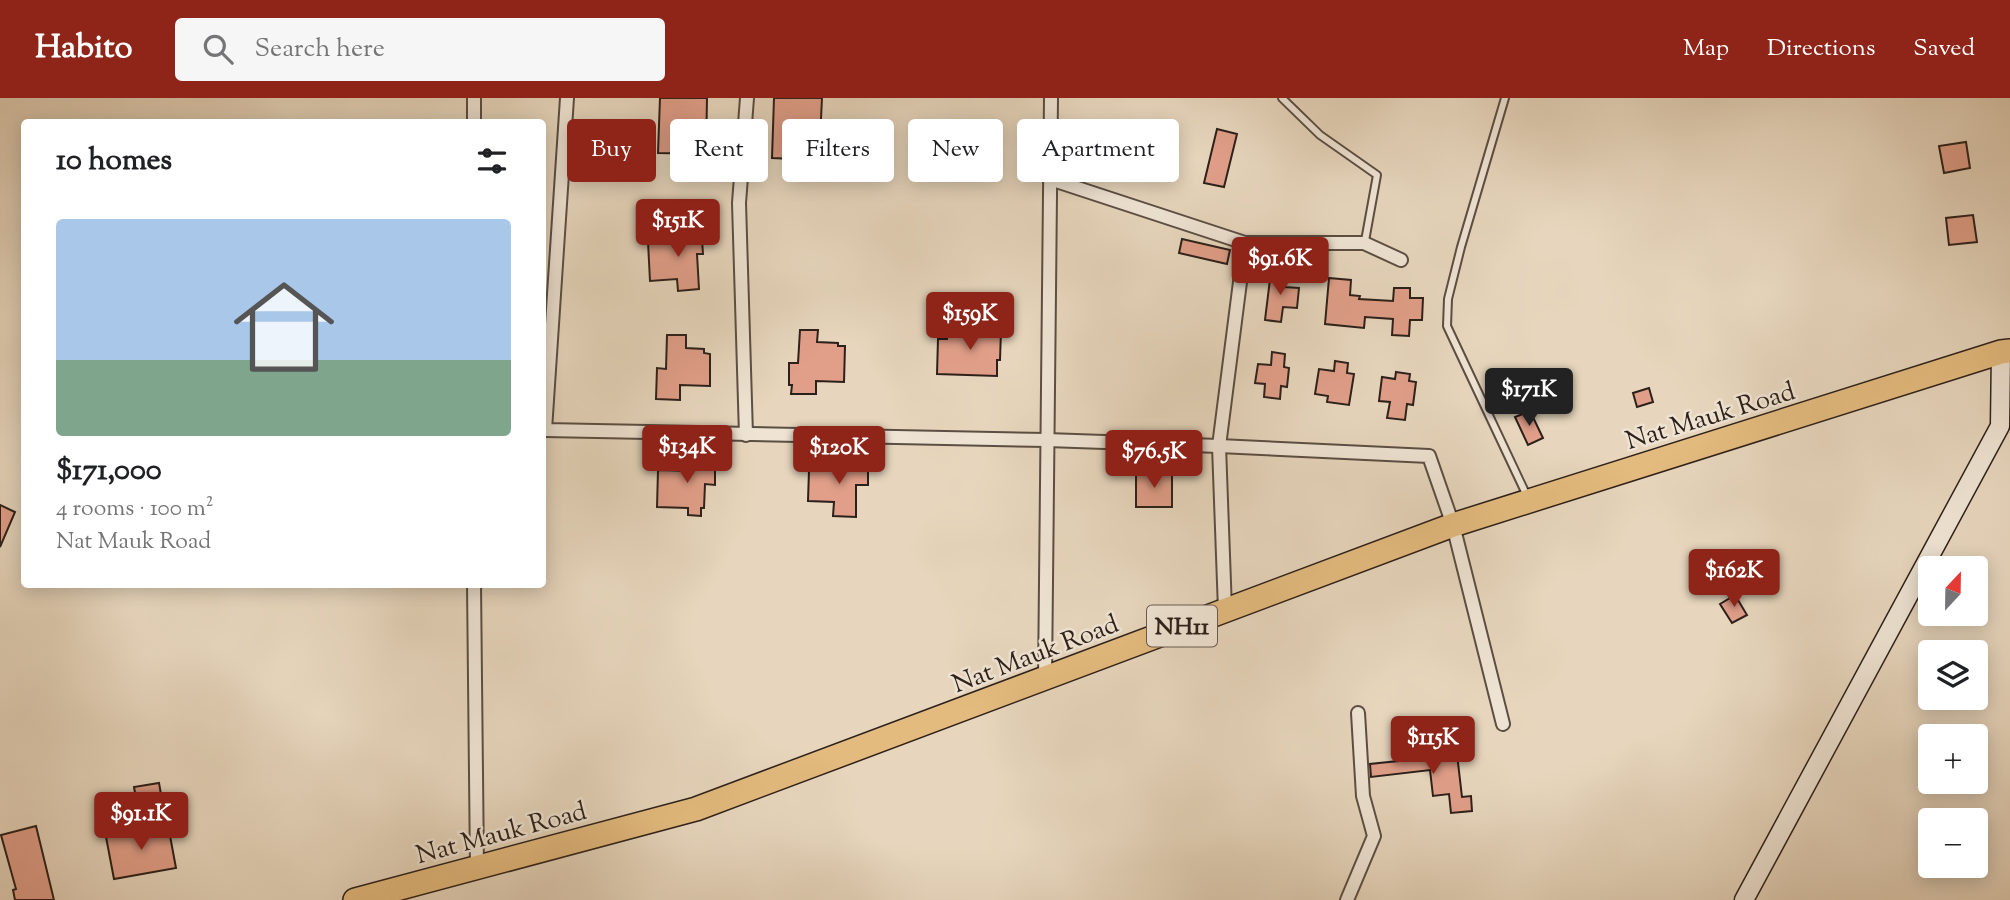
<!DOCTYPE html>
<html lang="en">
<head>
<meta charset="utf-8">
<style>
	:root { --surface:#fff; --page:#f6f6f6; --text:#202124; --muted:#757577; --accent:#8f2418 }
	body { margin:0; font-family:"Sorts Mill Goudy",serif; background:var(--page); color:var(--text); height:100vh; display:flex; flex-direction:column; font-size:26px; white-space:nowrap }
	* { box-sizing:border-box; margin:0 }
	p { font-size:23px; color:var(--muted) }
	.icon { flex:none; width:38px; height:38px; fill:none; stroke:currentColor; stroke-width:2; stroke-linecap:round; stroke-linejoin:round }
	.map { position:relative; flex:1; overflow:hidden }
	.drawer { position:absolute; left:21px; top:21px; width:525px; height:469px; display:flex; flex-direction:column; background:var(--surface); border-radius:7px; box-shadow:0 4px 18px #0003 }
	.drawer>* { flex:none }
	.banner { position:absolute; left:567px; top:21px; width:665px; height:63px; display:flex; gap:14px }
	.needle { width:46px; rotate:22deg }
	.buttons { position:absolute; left:1918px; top:458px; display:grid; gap:14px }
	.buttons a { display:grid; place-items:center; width:70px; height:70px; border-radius:7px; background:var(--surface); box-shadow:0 4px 18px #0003; font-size:35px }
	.price { position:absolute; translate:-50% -60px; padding:0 16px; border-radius:7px; background:var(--accent); color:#fff; font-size:23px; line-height:46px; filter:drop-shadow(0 2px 4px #0008) }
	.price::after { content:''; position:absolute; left:50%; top:42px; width:21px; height:16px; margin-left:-10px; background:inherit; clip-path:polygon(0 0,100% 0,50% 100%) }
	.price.current { background:#222; color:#fff }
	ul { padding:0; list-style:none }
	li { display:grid; align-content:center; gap:14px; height:371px; padding:0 35px }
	li span { display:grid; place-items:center; height:217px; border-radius:7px; color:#555 }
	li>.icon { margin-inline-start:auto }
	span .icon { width:126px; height:126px; fill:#fffc; stroke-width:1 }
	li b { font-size:30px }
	h2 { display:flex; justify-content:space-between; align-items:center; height:84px; padding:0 35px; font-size:30px }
	.chip { padding:0 24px; border-radius:7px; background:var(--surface); box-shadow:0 4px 18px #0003; font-size:24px; line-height:63px }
	.chip.current { background:var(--accent); color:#fff }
	header { display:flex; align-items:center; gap:42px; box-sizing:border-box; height:98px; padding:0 35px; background:var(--accent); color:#fff }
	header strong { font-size:33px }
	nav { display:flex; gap:38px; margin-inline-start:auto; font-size:24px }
	.search { width:490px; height:63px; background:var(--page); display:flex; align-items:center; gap:18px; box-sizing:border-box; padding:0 24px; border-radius:7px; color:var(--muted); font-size:26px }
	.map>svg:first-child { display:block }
	.building { fill:#e19f89; stroke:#2c201a; stroke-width:2 }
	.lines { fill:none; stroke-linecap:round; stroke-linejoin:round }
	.lane-casing { stroke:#5b4e43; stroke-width:10 }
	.street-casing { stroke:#5b4e43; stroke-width:16 }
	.secondary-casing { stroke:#2c201a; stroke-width:21 }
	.highway-casing { stroke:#2c201a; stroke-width:26 }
	.lane { stroke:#efe4d4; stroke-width:6 }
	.street { stroke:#efe4d4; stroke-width:12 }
	.secondary { stroke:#efe4d4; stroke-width:18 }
	.highway { stroke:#e4bb7e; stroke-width:23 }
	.labels { text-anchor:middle; stroke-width:5; stroke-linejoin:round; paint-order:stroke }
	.shield { fill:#efe4d4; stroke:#665b52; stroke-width:2 }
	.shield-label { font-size:24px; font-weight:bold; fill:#2c201a }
	.street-label { font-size:26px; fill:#2c201a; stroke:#efe4d4 }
</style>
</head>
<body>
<header>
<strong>Habito</strong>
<div class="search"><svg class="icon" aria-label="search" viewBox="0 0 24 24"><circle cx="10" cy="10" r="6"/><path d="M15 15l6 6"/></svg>Search here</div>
<nav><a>Map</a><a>Directions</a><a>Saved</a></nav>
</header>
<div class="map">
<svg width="2010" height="802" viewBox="0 0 2010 802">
	<rect width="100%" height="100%" fill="#e7d6bd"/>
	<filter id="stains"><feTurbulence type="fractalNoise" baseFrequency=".00286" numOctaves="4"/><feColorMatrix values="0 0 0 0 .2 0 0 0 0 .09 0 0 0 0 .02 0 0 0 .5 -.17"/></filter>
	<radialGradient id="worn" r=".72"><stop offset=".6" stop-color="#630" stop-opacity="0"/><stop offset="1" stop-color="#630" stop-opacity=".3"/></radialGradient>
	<g class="building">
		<polygon points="660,0 707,0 706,56 658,55"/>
		<polygon points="774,0 822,0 819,62 772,60"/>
		<polygon points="1217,31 1237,36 1224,89 1204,85"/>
		<polygon points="1966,44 1970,70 1944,75 1939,48"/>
		<polygon points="1973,117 1977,144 1949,147 1946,120"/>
		<polygon points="701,127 703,156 697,156 699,191 678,193 677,181 650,183 648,144 682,142 681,128"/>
		<polygon points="1182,141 1230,152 1227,166 1179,155"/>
		<polygon points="1271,173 1287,175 1285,189 1299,190 1297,210 1283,209 1281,224 1265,222"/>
		<polygon points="1329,180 1351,182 1350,197 1360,198 1359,201 1393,203 1394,190 1410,190 1410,200 1423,200 1422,222 1410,222 1409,238 1392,237 1393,221 1365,219 1364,230 1325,226"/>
		<polygon points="962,222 977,222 976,231 1001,232 1000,262 997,262 997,278 937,276 938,241 947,241 947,236 962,236"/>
		<polygon points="800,232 818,232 817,244 838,245 838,248 845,248 844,284 816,283 816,296 791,296 792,287 789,287 789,265 798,265"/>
		<polygon points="667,237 686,237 686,250 704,251 704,255 710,256 710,288 680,287 680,302 656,301 657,270 666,271"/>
		<polygon points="1272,254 1285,256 1284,269 1289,270 1287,289 1281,288 1280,301 1264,299 1265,286 1255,285 1258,266 1271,267"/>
		<polygon points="1335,263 1348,265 1347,275 1354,276 1349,307 1327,304 1328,298 1315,296 1319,271 1334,273"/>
		<polygon points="1396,274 1410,276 1409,283 1416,284 1413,307 1407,306 1405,322 1387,320 1390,304 1379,303 1382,279 1395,281"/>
		<polygon points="1649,290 1653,304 1637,309 1633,295"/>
		<polygon points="1530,313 1543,340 1528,347 1515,319"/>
		<polygon points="692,355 715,356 715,387 705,386 704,410 701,410 701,418 688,417 688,410 657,409 658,372 692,373"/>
		<polygon points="843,357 861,358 861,365 868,365 868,387 856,387 856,419 833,418 834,404 808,403 809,372 843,373"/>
		<rect x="1136" y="376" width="36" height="33"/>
		<polygon points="0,407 15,414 0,449"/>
		<polygon points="1735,497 1747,517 1732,525 1720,506"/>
		<polygon points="1453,649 1454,657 1457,656 1462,699 1471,698 1472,713 1451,715 1449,696 1433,698 1430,672 1371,679 1370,666 1437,659 1436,651"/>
		<polygon points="159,685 162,702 137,706 134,689"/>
		<polygon points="168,727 176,770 114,781 106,739"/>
		<polygon points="36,728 54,802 15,802 13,792 16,791 1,737"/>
	</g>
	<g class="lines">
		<defs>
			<g id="lane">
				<polyline points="1282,0 1320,37 1377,77 1365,143"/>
				<polyline points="1505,0 1461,149 1448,201 1447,228 1527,398"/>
			</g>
			<g id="street">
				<polyline points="567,0 545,332 1047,342 1219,348 1429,358 1453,427 1503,626"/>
				<polyline points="474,24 474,0"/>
				<polyline points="1050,81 1245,145 1364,145 1401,162"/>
				<polyline points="746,337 739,105 747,0"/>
				<polyline points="474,486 477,770"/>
				<polyline points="1225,512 1219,348 1245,145"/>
				<polyline points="1045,581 1051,0"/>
				<polyline points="1347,802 1374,738 1363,698 1358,615"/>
			</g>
			<polyline id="secondary" points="1744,802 2000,328 2001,254"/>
			<polyline id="highway" points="355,802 696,711 1453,427 2001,254 2010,253"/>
		</defs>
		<use href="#lane" class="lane-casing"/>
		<use href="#street" class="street-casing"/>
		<use href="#secondary" class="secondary-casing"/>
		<use href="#highway" class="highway-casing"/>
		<use href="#lane" class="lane"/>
		<use href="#street" class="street"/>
		<use href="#secondary" class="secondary"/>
		<use href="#highway" class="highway"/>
	</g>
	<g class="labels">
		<rect class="shield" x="1147" y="507.5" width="70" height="41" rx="5"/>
		<g class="shield-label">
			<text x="1182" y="536">NH11</text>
		</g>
		<g class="street-label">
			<text transform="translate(1710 317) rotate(-17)" y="9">Nat Mauk Road</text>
			<text transform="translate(1035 555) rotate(-21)" y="9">Nat Mauk Road</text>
			<text transform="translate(501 734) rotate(-15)" y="9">Nat Mauk Road</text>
		</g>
	</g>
	<rect width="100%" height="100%" filter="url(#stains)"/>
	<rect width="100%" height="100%" fill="url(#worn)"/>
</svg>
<div class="buttons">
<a><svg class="needle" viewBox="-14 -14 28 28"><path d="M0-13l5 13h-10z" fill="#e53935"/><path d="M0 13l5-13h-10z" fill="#757577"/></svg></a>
<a><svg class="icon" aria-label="layers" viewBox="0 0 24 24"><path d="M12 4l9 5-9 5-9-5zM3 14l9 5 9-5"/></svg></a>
<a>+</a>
<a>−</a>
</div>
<b class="price" style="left:678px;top:161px">$151K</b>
<b class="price" style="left:1280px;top:199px">$91.6K</b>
<b class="price" style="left:970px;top:254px">$159K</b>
<b class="price current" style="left:1529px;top:330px">$171K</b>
<b class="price" style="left:687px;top:387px">$134K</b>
<b class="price" style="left:839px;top:388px">$120K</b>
<b class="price" style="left:1154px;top:392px">$76.5K</b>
<b class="price" style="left:1734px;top:511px">$162K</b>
<b class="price" style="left:1433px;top:678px">$115K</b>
<b class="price" style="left:141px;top:754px">$91.1K</b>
<div class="banner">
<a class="chip current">Buy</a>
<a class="chip">Rent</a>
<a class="chip">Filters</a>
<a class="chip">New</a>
<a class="chip">Apartment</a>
</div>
<section class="drawer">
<h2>10 homes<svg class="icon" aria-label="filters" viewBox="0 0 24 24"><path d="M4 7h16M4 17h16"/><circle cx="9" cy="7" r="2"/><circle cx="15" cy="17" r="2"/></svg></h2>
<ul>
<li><span style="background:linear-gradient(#a9c7e8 65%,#7fa58c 0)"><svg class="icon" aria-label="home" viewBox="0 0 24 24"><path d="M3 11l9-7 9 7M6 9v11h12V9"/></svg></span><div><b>$171,000</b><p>4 rooms · 100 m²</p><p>Nat Mauk Road</p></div></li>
</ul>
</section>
</div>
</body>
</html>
